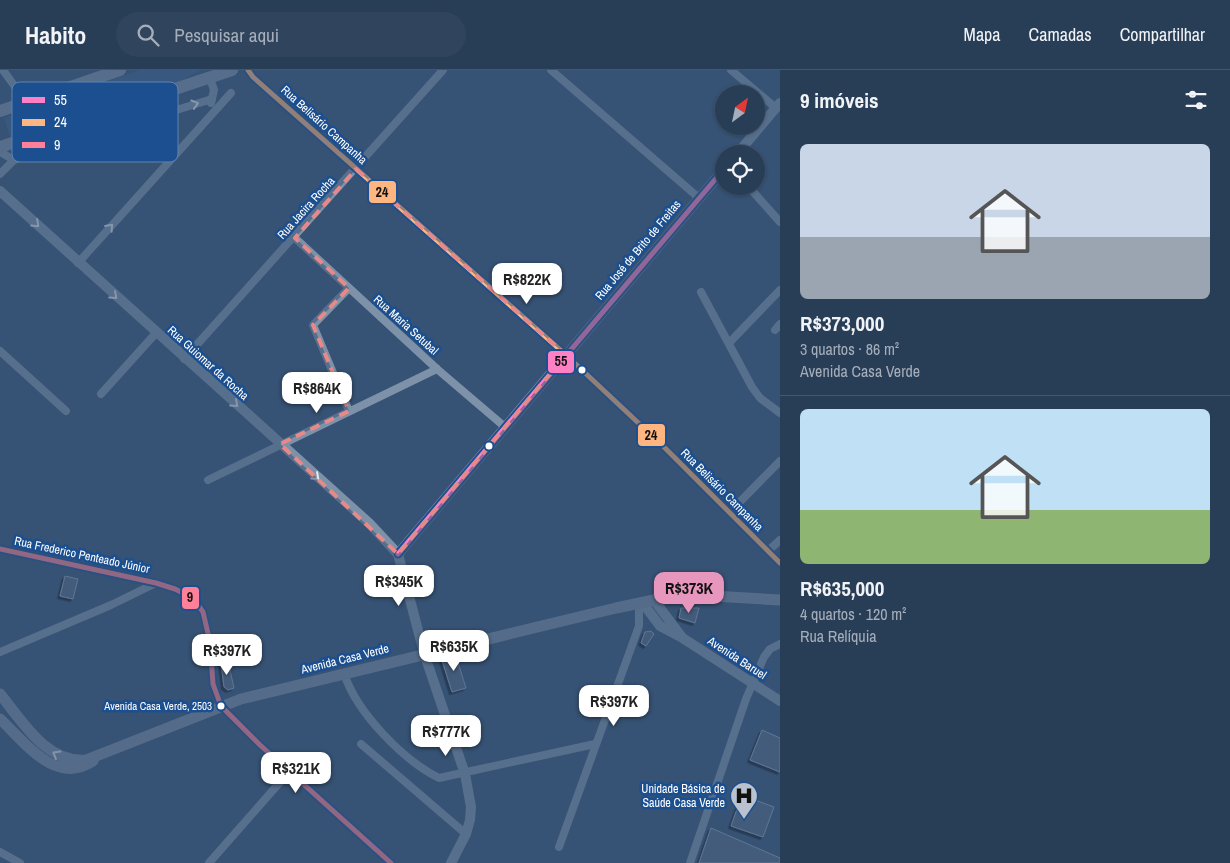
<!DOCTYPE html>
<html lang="pt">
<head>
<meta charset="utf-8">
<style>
	:root { --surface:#283e57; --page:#30455d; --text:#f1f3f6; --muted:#a5aeba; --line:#44576d; --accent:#e797bd }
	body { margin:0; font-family:"Archivo Narrow",sans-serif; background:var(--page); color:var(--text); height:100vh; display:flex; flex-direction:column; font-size:19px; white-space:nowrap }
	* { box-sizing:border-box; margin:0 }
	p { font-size:16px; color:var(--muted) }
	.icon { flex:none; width:28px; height:28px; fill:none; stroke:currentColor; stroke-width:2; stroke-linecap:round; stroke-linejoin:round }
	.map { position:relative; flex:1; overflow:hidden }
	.side { display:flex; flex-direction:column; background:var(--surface); width:450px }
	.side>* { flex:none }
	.needle { width:32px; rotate:33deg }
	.fabs { position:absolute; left:715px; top:15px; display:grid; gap:10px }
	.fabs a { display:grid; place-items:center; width:50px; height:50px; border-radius:50%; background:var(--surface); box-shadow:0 1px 4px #0004,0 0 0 1px var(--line); font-size:25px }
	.price { position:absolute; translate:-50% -42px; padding:0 11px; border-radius:10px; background:#fff; color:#222; font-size:16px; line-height:32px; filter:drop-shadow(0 1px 2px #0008) }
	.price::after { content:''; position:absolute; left:50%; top:30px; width:15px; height:11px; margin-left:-8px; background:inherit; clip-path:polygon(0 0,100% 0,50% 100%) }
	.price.current { background:var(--accent); color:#111 }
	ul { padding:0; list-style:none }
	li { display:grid; align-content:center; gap:10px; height:265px; padding:0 20px }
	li+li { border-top:1px solid var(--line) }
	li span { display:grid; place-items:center; height:155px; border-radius:8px; color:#555 }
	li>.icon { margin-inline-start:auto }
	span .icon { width:90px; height:90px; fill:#fffc; stroke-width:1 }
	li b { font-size:21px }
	h2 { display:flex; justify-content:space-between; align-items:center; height:60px; padding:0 20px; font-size:21px }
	header { display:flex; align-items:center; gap:30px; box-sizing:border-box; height:70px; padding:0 25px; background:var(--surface); border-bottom:1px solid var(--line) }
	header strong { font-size:24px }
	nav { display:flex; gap:28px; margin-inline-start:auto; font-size:18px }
	.search { width:350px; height:45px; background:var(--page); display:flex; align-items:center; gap:12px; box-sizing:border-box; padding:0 18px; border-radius:28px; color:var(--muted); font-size:19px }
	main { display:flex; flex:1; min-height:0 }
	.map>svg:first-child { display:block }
	.water { fill:#3b618d }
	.building { fill:#526984; stroke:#92a2b6; filter:url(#shadow) }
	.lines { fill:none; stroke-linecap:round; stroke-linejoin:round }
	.minor { stroke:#7d92a8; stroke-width:8 }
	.tertiary { stroke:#7d92a8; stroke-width:10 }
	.secondary { stroke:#798da4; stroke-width:11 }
	.primary { stroke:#7d8ea7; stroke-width:12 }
	.bus-1-casing { stroke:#1b4f8f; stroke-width:9 }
	.bus-2-casing { stroke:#1b4f8f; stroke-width:9 }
	.bus-3-casing { stroke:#1b4f8f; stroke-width:9 }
	.bus-1 { stroke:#ff80c5; stroke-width:5 }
	.bus-2 { stroke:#ffb580; stroke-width:5 }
	.bus-3 { stroke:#ff8098; stroke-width:5 }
	.oneway { stroke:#e5e9ee }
	.oneway2 { stroke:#dee2e8 }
	.marked { fill:none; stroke:#e88989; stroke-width:4; stroke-dasharray:10 6; stroke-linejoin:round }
	.bus-dot { fill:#fff; stroke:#1b4f8f; stroke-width:2 }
	.labels { text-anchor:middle; stroke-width:5; stroke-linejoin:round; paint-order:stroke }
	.bus-label { font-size:11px; fill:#fff; stroke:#1b4f8f; text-anchor:end }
	.street-label { font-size:12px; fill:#fff; stroke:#1b4f8f }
	.poi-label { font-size:12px; fill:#fff; stroke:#1b4f8f; text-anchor:end }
	.key { fill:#1b4f8f; stroke:#5f84b1; stroke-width:1 }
	.key-label { font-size:14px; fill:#fff }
	.line-badge { stroke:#1b4f8f; stroke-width:2 }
	.pale-badge-label { font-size:14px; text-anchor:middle; font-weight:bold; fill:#111 }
</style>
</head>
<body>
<header>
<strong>Habito</strong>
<div class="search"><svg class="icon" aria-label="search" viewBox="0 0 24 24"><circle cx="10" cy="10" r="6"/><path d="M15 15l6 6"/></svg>Pesquisar aqui</div>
<nav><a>Mapa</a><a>Camadas</a><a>Compartilhar</a></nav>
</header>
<main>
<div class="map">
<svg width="780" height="793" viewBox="0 0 780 793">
	<defs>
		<filter id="shadow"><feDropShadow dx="-2.5" dy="2.5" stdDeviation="0" flood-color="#0009"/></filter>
	</defs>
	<rect width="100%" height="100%" fill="#365274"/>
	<polygon class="water" points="140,0 201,0 178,12 10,67 4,48"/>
	<g class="building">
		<polygon points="65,506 78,509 73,529 60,526"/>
		<polygon points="681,538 699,538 695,553 679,548"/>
		<polygon points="651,561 654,564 646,576 641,573 645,562"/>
		<polygon points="455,583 466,618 452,622 441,587"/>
		<polygon points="228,591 234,618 228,620 224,617 221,592"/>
		<polygon points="762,660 780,668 780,702 750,690"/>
		<polygon points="742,725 774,737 763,767 731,756"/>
		<polygon points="711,758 780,788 780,793 699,793"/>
	</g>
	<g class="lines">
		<g class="minor">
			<polyline points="3,0 26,32"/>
			<polyline points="248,0 253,7 566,285 664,377 780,493"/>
			<polyline points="551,0 699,128"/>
			<polyline points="731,0 776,38"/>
			<polyline points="210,8 214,20 211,33"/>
			<polyline points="0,82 14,90"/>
			<polyline points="0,104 14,90 212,29"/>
			<polyline points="748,116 780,152"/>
			<polyline points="295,168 437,299 505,357"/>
			<polyline points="78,193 231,23"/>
			<polyline points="349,218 313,255 349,341"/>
			<polyline points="701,222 752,317 760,328 780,343"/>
			<polyline points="775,260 780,254"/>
			<polyline points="730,272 780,220"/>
			<polyline points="0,281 66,341"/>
			<polyline points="184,289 443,0"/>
			<polyline points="101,324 156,263"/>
			<polyline points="208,410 437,299"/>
			<polyline points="729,443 780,391"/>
			<polyline points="0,479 156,513 175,519 187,525 196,532 203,542 210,572 213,614 221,636 260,675 391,793"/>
			<polyline points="768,481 780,470"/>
			<polyline points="0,582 111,535 156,513"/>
			<path d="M344,603C356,642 403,690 439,708L595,674"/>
			<polyline points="361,674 466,764"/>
			<polyline points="559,777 639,556 639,533"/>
			<polyline points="0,782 20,793"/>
			<polyline points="209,793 289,702"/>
			<polyline points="690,793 746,629 764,587 770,579 780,574"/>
		</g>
		<g class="tertiary">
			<polyline points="737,84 780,33"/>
			<polyline points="0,121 369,453 398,484 424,583 465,704 471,737 470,750 466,764 451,793"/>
			<polyline points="398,484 724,99"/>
			<polyline points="654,530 681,566"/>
			<polyline points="642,532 660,556 681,567 780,631"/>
		</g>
		<g class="secondary">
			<path d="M0,624C23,652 46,693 86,690L241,629L616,538L654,530L696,525L780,530"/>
			<path d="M0,649C25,672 55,716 93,691"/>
		</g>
		<g class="primary">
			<polyline points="0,41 120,0"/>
			<polyline points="0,77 232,0"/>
		</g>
		<defs>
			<polyline id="bus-1" points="398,484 724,99"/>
			<polyline id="bus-2" points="248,0 253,7 566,285 664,377 780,493"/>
			<polyline id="bus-3" points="0,479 156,513 175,519 187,525 196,532 203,542 210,572 213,614 221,636 260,675 391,793"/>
		</defs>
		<use href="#bus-1" class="bus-1-casing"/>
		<use href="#bus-2" class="bus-2-casing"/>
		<use href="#bus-3" class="bus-3-casing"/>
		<use href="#bus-1" class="bus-1"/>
		<use href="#bus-2" class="bus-2"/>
		<use href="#bus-3" class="bus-3"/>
	</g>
	<defs><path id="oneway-chevron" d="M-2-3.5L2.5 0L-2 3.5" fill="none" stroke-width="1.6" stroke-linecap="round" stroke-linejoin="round" transform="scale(1.25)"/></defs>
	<g class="oneway">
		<use href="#oneway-chevron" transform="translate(195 34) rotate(-17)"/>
		<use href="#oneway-chevron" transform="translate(36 154) rotate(43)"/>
		<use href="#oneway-chevron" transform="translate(110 157) rotate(-48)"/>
		<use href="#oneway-chevron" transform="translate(114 226) rotate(42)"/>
		<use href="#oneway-chevron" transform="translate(235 334) rotate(42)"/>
		<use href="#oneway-chevron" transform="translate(316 407) rotate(42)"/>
	</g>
	<use class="oneway2" href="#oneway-chevron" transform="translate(56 684) rotate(-149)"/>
	<path d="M0 0H780V793H0ZM356,99L566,285L398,484L280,374L349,341L313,255L349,218L295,168Z" fill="#365274" fill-opacity=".55" fill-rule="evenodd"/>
	<path class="marked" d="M356,99L566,285L398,484L280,374L349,341L313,255L349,218L295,168Z"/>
	<defs>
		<symbol id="hospital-pin" viewBox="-11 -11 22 30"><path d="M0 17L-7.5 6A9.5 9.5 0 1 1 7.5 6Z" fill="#b9c2ce" stroke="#1b4f8f"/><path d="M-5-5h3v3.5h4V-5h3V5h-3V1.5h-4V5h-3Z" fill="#111"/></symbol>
	</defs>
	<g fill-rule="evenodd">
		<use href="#hospital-pin" x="728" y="710" width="32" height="43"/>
	</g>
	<g class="bus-dot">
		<circle cx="582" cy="300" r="4.5"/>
		<circle cx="489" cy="376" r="4.5"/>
		<circle cx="221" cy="636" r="4.5"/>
	</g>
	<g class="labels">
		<g class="bus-label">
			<text x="212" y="640">Avenida Casa Verde, 2503</text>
		</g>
		<g class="street-label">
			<text transform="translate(324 55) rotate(42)" y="4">Rua Belisário Campanha</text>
			<text transform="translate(306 138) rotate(-48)" y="4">Rua Jacira Rocha</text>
			<text transform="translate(638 180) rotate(-50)" y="4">Rua José de Brito de Freitas</text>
			<text transform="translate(406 255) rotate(42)" y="4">Rua Maria Setubal</text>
			<text transform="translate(208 293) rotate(42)" y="4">Rua Guiomar da Rocha</text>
			<text transform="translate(722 420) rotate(45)" y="4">Rua Belisário Campanha</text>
			<text transform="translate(82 485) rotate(12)" y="4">Rua Frederico Penteado Júnior</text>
			<text transform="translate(737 588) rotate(33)" y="4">Avenida Baruel</text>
			<text transform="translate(345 589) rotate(-14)" y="4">Avenida Casa Verde</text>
		</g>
		<g class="poi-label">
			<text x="725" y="723">Unidade Básica de<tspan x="725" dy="14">Saúde Casa Verde</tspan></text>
		</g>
	</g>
	<rect x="12" y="12" width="166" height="80" rx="8" class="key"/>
	<rect x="22" y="27" width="23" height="6" fill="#ff80c5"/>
	<rect x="22" y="49" width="23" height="7" fill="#ffb580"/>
	<rect x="22" y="72" width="23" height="6" fill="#ff8098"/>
	<g class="key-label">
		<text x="54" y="35">55</text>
		<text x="54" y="57">24</text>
		<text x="54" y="80">9</text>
	</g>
	<g class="line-badge">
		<rect x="368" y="110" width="29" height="24" rx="5" fill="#ffb580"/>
		<rect x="547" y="280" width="28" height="24" rx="5" fill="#ff80c5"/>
		<rect x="637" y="353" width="29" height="24" rx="5" fill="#ffb580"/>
		<rect x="181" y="516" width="19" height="24" rx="5" fill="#ff8098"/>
	</g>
	<g class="pale-badge-label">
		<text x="382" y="127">24</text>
		<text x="561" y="296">55</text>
		<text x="651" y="370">24</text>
		<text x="190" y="532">9</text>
	</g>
</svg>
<div class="fabs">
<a><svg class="needle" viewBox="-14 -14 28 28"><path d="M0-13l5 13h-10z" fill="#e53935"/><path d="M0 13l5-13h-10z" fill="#a5aeba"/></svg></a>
<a><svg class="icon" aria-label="locate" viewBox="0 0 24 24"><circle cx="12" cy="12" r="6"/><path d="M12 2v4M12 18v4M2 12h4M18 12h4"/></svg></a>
</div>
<b class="price" style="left:527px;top:235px">R$822K</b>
<b class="price" style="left:317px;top:344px">R$864K</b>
<b class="price" style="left:399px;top:537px">R$345K</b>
<b class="price current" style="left:689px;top:544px">R$373K</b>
<b class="price" style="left:454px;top:602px">R$635K</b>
<b class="price" style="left:227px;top:606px">R$397K</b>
<b class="price" style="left:614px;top:657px">R$397K</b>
<b class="price" style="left:446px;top:687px">R$777K</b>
<b class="price" style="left:296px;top:724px">R$321K</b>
</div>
<section class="side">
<h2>9 imóveis<svg class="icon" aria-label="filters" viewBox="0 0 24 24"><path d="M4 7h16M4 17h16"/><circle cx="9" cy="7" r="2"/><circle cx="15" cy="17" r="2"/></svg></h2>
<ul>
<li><span style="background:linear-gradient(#c9d6e8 60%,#9aa5b1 0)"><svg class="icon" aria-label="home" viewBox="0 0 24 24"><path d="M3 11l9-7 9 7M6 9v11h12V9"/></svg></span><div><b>R$373,000</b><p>3 quartos · 86 m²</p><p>Avenida Casa Verde</p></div></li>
<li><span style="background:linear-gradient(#bfe0f5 65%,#8fb573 0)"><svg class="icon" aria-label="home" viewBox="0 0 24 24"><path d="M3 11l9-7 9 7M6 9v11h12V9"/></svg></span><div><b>R$635,000</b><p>4 quartos · 120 m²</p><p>Rua Relíquia</p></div></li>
</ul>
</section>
</main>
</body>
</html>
